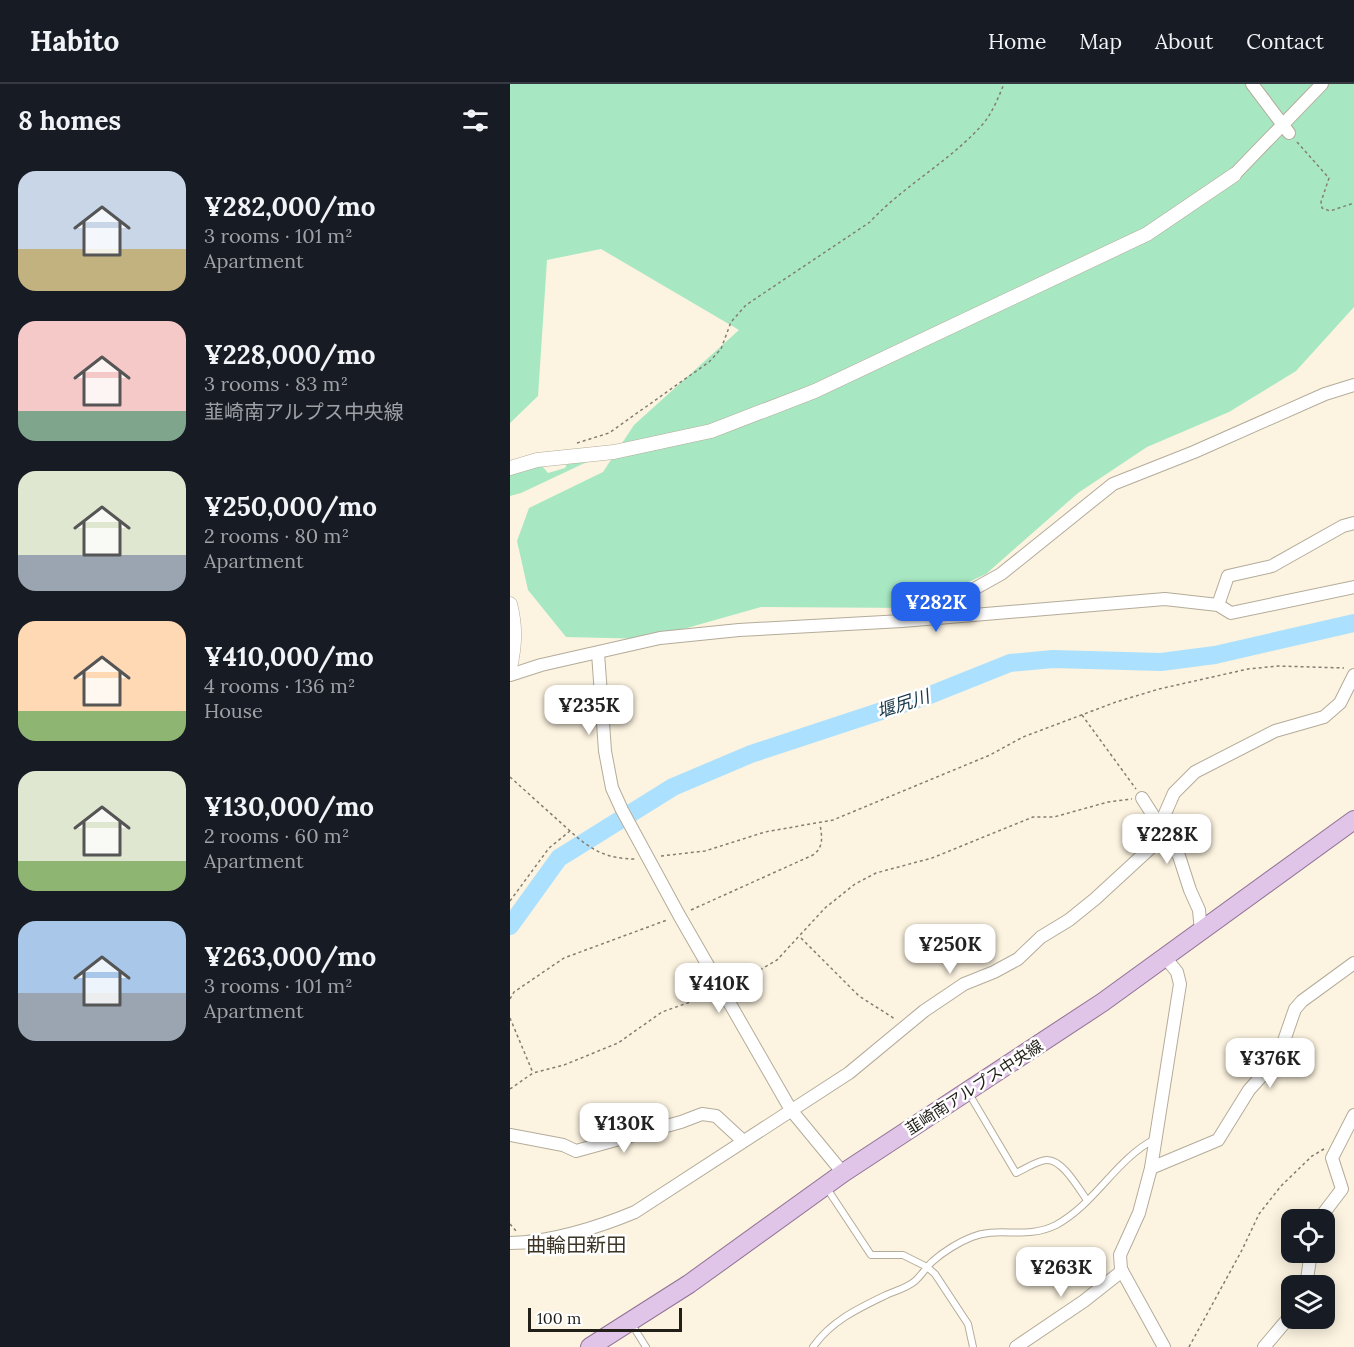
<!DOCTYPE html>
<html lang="en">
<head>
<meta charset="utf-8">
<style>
	:root { --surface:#171b24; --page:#242831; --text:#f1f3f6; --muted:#9ea1a6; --line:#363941; --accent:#2563eb }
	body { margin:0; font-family:Lora,"Noto Sans JP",serif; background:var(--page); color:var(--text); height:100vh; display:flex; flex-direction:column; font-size:22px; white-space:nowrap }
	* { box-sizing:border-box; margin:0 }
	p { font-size:20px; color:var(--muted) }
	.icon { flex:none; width:33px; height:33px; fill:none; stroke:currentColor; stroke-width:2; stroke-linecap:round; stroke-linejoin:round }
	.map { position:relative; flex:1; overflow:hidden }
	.sheet { display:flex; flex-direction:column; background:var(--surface); width:510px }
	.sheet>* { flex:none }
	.tools { position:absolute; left:771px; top:1125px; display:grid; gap:12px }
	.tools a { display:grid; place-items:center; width:54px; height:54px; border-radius:12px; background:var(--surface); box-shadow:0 3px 15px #0003; font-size:30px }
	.scale { position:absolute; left:18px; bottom:15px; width:154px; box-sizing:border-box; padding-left:6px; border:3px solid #221f18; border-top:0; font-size:16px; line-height:21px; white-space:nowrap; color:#221f18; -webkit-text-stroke:4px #fff; paint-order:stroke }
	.price { position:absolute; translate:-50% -51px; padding:0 14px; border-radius:12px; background:#fff; color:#222; font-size:20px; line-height:39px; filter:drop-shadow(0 2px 3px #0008) }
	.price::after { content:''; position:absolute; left:50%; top:36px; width:18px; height:14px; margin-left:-9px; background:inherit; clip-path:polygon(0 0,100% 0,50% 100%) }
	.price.current { background:var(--accent); color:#fff }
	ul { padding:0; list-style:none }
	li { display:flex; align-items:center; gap:18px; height:150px; padding:0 18px }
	li span { display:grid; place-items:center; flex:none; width:168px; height:120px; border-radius:18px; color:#555 }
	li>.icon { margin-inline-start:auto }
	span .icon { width:72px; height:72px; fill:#fffc; stroke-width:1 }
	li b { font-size:26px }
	h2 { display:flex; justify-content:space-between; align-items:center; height:72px; padding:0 18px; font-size:26px }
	header { display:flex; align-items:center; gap:36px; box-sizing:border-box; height:84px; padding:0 30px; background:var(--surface); border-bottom:2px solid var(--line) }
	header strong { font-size:28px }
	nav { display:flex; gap:33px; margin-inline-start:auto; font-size:21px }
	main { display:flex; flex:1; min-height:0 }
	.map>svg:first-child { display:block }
	.green { fill:#a7e8c3 }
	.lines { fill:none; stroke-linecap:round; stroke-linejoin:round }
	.river { stroke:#abe1ff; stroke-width:18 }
	.service-casing { stroke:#b4ac9a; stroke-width:8 }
	.minor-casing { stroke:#b4ac9a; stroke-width:14 }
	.tertiary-casing { stroke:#b4ac9a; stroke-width:15 }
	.primary-casing { stroke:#907295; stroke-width:20 }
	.path { stroke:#847e72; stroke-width:1.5; stroke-dasharray:3 3; stroke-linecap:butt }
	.service { stroke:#fff; stroke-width:6 }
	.minor { stroke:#fff; stroke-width:12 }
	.tertiary { stroke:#fff; stroke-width:14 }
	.primary { stroke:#e0c5e8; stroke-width:18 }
	.labels { text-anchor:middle; stroke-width:5; stroke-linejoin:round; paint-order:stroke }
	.street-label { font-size:16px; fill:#221f18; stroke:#fff }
	.water-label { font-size:18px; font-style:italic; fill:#193848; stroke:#fff }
	.quarter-label { font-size:20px; fill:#3c3526; stroke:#fff }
</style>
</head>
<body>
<header>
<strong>Habito</strong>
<nav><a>Home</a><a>Map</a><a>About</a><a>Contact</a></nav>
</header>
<main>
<section class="sheet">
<h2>8 homes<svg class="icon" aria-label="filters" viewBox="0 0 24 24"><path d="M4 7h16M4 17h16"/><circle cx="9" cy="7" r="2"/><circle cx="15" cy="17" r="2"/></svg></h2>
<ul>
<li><span style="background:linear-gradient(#c9d6e8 65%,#c2b280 0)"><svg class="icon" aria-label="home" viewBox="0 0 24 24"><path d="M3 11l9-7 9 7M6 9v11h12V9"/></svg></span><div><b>¥282,000/mo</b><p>3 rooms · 101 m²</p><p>Apartment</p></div></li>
<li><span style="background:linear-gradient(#f6c9c9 75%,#7fa58c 0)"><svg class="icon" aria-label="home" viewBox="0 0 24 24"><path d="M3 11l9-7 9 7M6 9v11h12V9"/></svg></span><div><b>¥228,000/mo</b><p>3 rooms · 83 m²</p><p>韮崎南アルプス中央線</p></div></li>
<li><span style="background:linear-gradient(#dfe7d0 70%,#9aa5b1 0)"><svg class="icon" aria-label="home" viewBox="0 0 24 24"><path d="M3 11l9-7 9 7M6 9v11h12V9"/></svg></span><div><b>¥250,000/mo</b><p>2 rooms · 80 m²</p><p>Apartment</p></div></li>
<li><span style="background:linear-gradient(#ffd9b3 75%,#8fb573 0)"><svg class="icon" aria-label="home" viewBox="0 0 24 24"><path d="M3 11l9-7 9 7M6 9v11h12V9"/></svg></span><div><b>¥410,000/mo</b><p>4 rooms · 136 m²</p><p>House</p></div></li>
<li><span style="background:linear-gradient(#dfe7d0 75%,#8fb573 0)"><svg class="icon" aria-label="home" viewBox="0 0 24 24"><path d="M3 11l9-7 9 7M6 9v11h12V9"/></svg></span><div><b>¥130,000/mo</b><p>2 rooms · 60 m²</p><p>Apartment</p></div></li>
<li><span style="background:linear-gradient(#a9c7e8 60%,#9aa5b1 0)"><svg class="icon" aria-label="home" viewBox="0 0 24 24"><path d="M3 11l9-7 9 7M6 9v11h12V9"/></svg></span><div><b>¥263,000/mo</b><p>3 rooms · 101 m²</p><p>Apartment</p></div></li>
</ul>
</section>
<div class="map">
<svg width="844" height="1263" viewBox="0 0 844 1263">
	<rect width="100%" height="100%" fill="#fcf3e0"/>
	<g class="green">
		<polygon points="0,0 844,0 844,223 786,287 719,328 637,363 568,409 476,490 402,524 251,523 138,555 56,553 18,506 7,457 19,424 93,388 124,341 229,246 91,165 37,176 28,312 0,339"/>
		<polygon points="27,376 38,389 55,384 58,378 79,377 11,409 0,412 0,384"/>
	</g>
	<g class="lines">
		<polyline class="river" points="0,842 49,774 163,703 241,670 420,611 500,579 543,575 651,578 705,571 844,539"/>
		<defs>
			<g id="service">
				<path d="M458,1008L506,1089C515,1085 528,1076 537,1076C553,1076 568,1104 577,1116"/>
				<polyline points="316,1103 361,1171 393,1171 417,1183 425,1190 458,1240 463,1263"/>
				<polyline points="121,1239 136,1263"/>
				<path d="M303,1263C321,1237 349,1224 376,1211C385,1207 397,1204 405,1197C412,1191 416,1183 423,1177C433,1168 449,1158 462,1153C488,1142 516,1156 546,1141C585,1120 606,1075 645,1055"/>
			</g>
			<g id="minor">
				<polyline points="742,0 779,49"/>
				<polyline points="724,91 812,0"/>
				<polyline points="708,521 718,492 762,482 833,442 844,439"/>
				<polyline points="411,530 430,524 491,490 603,400 684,368 815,310 844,301"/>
				<polyline points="88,569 95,667 102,704 112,726 169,831 281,1026 333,1089"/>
				<polyline points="0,591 31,581 150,554 229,546 392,537 655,515 708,521 721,529 844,503"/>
				<polyline points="632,714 669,772 680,806 689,826 691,847"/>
				<polyline points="0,1051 53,1061 66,1067 171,1038 192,1030 206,1032 232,1056"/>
				<polyline points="641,1084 708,1056 739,1006 768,974 785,925 792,917 844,879"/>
				<polyline points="811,1136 813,1130 832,1105 822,1074 844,1031"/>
				<path d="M0,1159C39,1159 89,1143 125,1128L339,989L414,927L454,900L484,888L508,875L531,853L559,836L585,815L647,758L650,741L664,709L685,688L765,647L814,633L830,619L844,591"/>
				<polyline points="796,1202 801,1168"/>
				<polyline points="506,1263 574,1217 612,1187"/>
				<polyline points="654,1263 611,1185 610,1171 629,1129 641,1084 670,900 667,888 655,873"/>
				<polyline points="754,1263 782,1230"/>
			</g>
			<g id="tertiary">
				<polyline points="0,384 27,376 104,368 201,347 305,307 637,150 724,91"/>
				<path d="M0,520C6,543 5,561 0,584"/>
			</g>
			<polyline id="primary" points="80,1263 179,1200 333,1089 593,918 844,736"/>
		</defs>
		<use href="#service" class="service-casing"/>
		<use href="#minor" class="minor-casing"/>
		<use href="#tertiary" class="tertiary-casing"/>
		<use href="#primary" class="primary-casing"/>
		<g class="path">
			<polyline points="787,58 819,94 811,118 812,124 820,127 844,119"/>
			<path d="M67,359L99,349L199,278L211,265L221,238L236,221L360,138C393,102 439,78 472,41C482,30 488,14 494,0"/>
			<polyline points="572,631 626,705"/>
			<polyline points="0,693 60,747"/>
			<polyline points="151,772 195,767 255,748 323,736 480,671 513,653 606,618 649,605 738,585 768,582 834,584"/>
			<path d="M0,817L39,764L60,747C81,766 96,775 126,775"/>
			<path d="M181,826L303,771C314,763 312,753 310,740"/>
			<polyline points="291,854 349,912 385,935"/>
			<polyline points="224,901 267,876 315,824 345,800 366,789 422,774 523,733 544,733 598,718 622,715"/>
			<polyline points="0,915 4,908 54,874 157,836"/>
			<polyline points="0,934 23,989"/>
			<polyline points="0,1005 23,989 54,981 108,959 152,928 200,911"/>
			<polyline points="0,1140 6,1147"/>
			<polyline points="679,1263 732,1166 749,1130 771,1102 802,1072 814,1065"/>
		</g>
		<use href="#service" class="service"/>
		<use href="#minor" class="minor"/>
		<use href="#tertiary" class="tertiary"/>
		<use href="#primary" class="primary"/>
	</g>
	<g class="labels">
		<g class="street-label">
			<text transform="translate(464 1003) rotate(-33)" y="6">韮崎南アルプス中央線</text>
		</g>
		<g class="water-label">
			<text transform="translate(393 620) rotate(-18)" y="6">堰尻川</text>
		</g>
		<g class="quarter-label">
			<text x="66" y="1168">曲輪田新田</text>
		</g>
	</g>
</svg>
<div class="tools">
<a><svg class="icon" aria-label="locate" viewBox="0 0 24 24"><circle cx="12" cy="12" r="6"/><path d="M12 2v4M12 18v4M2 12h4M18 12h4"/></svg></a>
<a><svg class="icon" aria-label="layers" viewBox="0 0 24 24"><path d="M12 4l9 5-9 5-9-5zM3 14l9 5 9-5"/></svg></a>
</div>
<div class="scale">100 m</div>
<b class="price current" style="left:426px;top:549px">¥282K</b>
<b class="price" style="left:79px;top:652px">¥235K</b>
<b class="price" style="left:657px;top:781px">¥228K</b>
<b class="price" style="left:440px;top:891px">¥250K</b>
<b class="price" style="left:209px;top:930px">¥410K</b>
<b class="price" style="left:760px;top:1005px">¥376K</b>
<b class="price" style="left:114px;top:1070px">¥130K</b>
<b class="price" style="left:551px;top:1214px">¥263K</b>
</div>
</main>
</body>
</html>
